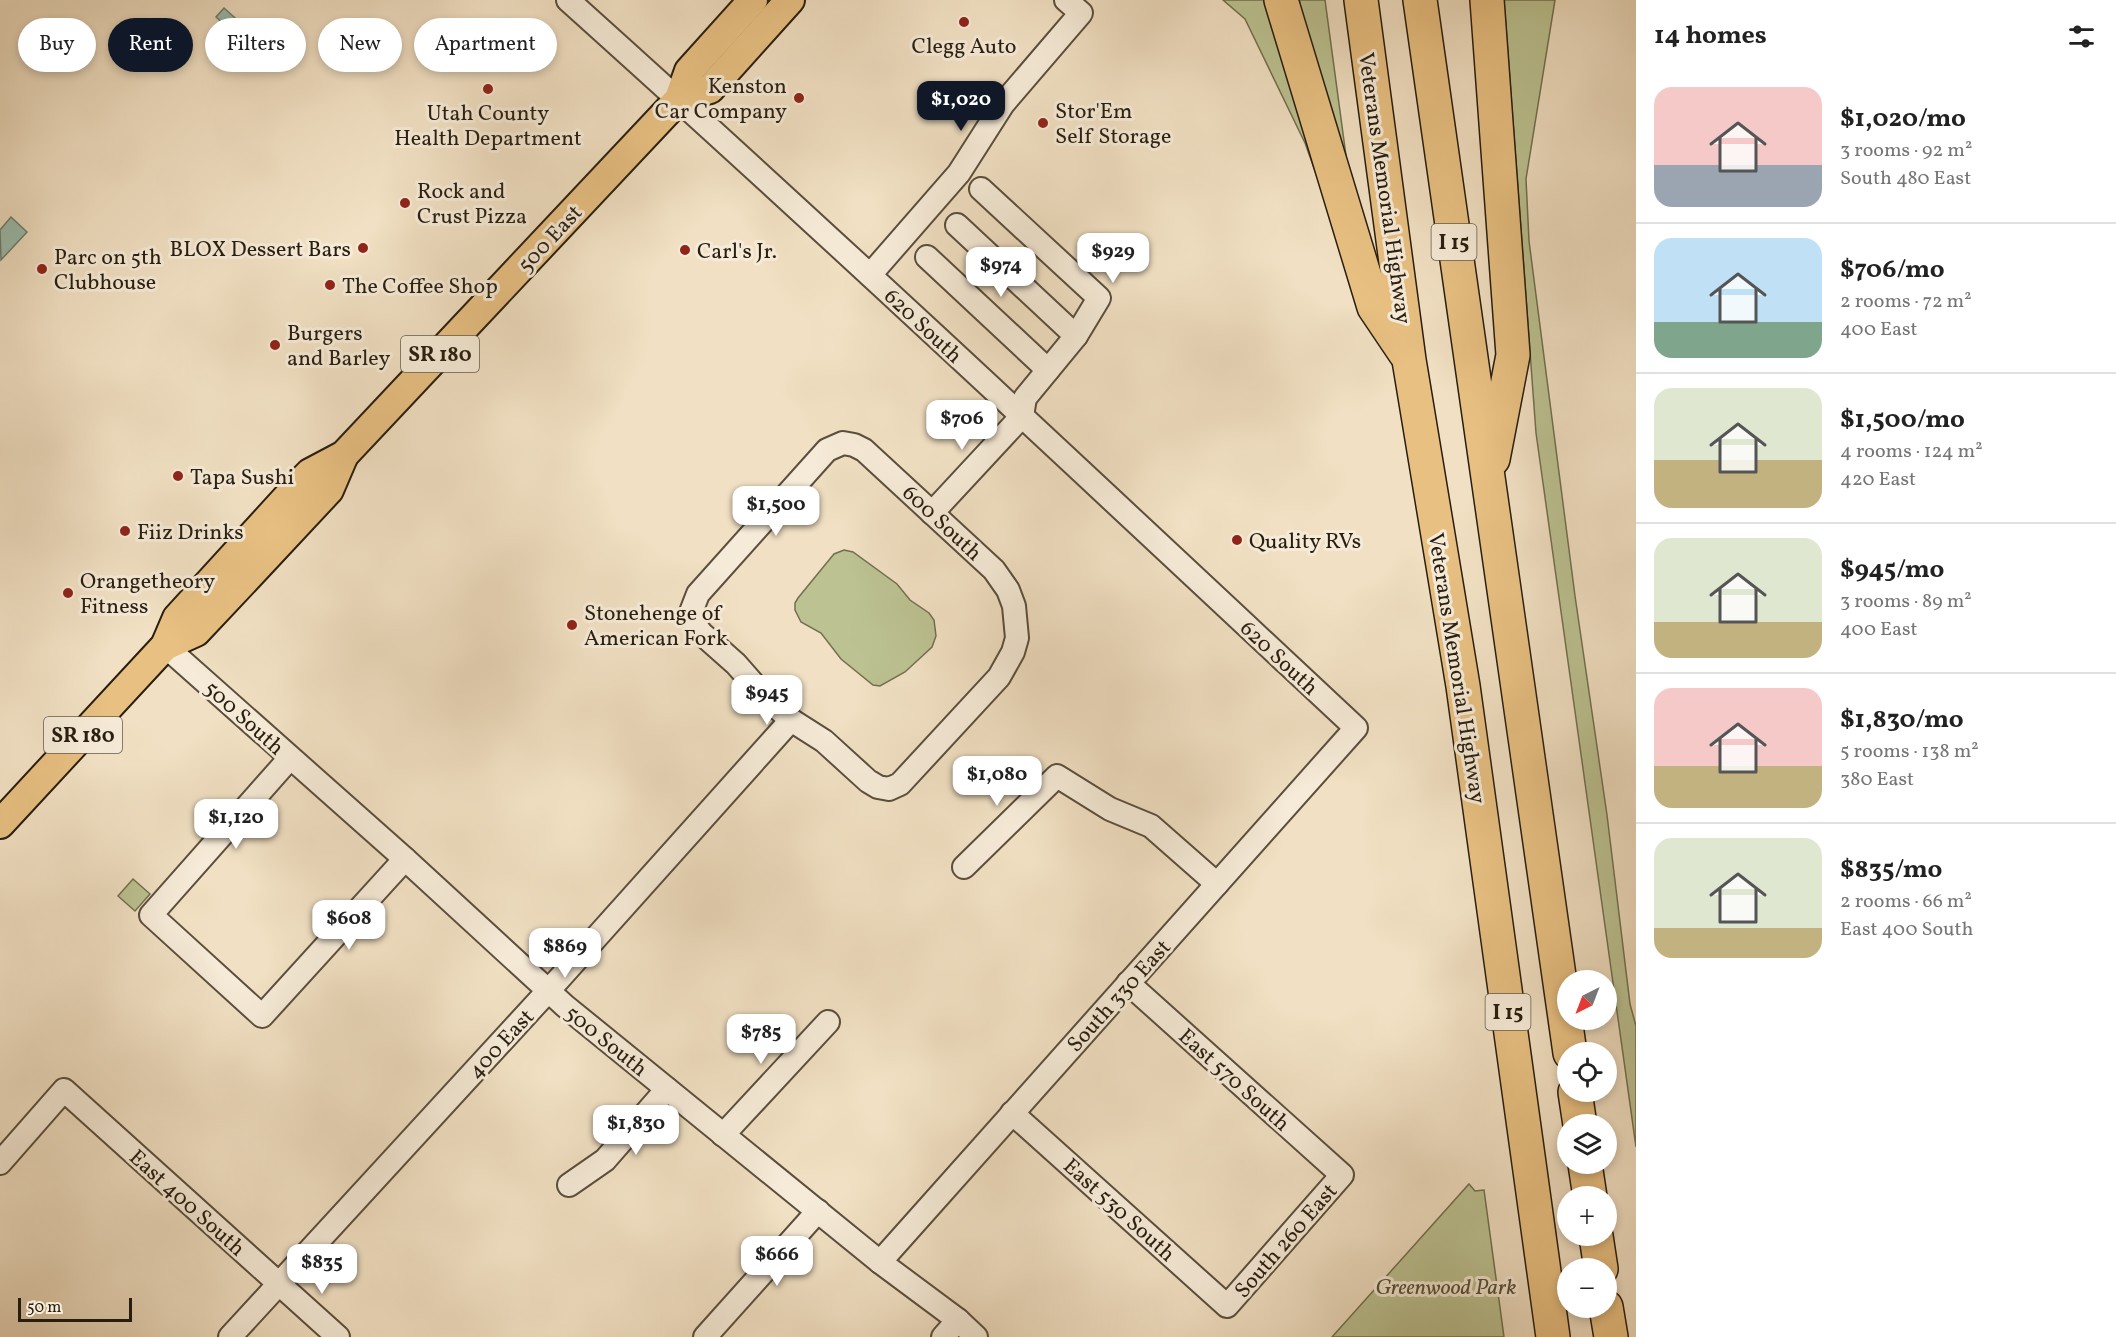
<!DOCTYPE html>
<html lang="en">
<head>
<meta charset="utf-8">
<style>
	:root { --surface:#fff; --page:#f6f6f6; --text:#222; --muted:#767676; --line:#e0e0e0; --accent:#111827 }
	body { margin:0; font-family:Vollkorn,serif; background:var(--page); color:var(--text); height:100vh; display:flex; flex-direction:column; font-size:22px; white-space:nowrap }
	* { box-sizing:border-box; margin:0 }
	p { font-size:20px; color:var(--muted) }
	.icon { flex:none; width:33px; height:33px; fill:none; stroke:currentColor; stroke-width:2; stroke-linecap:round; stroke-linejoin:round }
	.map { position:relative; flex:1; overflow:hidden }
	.details { display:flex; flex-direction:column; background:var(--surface); width:480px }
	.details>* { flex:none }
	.top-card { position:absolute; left:18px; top:18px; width:570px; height:54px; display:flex; gap:12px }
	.needle { width:39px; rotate:222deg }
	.controls { position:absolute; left:1557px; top:970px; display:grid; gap:12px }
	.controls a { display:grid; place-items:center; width:60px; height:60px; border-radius:50%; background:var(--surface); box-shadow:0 3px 9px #0003; font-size:30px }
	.scale { position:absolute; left:18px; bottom:15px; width:114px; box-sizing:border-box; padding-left:6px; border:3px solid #281e10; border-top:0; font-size:16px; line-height:21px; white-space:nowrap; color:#281e10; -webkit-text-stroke:4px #f6ebd8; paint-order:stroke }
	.price { position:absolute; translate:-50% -51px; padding:0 14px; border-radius:12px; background:#fff; color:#222; font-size:20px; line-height:39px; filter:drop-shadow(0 2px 3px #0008) }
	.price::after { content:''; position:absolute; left:50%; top:36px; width:18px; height:14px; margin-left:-9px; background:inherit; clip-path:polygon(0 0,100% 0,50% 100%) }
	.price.current { background:var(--accent); color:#fff }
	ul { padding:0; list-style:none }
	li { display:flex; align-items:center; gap:18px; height:150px; padding:0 18px }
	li+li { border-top:2px solid var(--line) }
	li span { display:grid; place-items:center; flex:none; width:168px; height:120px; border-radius:18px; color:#555 }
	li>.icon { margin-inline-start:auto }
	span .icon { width:72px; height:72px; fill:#fffc; stroke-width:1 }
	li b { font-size:26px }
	h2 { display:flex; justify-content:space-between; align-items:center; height:72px; padding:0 18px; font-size:26px }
	.pill { padding:0 21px; border-radius:27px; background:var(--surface); box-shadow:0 3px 9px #0003; font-size:21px; line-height:54px }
	.pill.current { background:var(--accent); color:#fff }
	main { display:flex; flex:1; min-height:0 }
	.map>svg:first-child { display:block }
	.green { fill:#bcc292; stroke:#727051; stroke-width:1.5 }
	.water { fill:#9bbeaf; stroke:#6d7e6f; stroke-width:1.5 }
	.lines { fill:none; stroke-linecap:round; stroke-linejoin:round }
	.minor-casing { stroke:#5a4e3d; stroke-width:26 }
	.major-casing { stroke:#281e10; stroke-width:32 }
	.highway-casing { stroke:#281e10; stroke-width:36 }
	.minor { stroke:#f6ebd8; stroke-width:22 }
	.major { stroke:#e8c082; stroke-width:28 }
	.highway { stroke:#e8c082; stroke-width:33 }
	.poi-dot { fill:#8f2418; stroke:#f6ebd8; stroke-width:2 }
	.labels { text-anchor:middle; stroke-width:6; stroke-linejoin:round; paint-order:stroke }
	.shield { fill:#f6ebd8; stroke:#665c4c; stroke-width:1.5 }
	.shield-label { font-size:21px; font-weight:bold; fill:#281e10 }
	.poi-label { font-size:22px; fill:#281e10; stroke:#f6ebd8; text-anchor:start }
	.street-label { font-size:22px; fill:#281e10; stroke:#f6ebd8 }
	.park-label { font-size:22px; font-style:italic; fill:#544f37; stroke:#f6ebd8 }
</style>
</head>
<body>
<main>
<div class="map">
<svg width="1636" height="1337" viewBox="0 0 1636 1337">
	<rect width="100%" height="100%" fill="#f1e0c3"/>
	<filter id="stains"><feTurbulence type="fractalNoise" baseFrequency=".00333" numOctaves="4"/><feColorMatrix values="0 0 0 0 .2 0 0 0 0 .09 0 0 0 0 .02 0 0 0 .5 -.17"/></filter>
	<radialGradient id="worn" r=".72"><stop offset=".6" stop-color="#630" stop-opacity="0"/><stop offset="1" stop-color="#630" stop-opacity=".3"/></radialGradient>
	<g class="green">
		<polygon points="1223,0 1265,0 1302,112 1320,185 1305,143 1245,19"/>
		<polygon points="1299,0 1325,0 1347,163 1310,47"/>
		<polygon points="1504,0 1555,0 1526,179 1529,241 1575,596 1607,815 1630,1004 1636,1026 1636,1147 1536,433"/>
		<polygon points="844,550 853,552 897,584 910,600 929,613 934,620 936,636 932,647 905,672 880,686 873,685 841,659 821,633 801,622 795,610 795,603 798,598 829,560 834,554"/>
		<polygon points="133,879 150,894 135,911 118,896"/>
		<polygon points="1469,1184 1475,1191 1484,1190 1504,1337 1332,1337"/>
	</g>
	<g class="water">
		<polygon points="224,8 253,34 245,43 216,17"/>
		<polygon points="11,217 27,232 1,260 0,230"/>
	</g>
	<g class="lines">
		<defs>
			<g id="minor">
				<path d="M568,0C834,239 1095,484 1356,728L880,1262"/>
				<polyline points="957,225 1076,336"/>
				<polyline points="927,257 1048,370"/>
				<polyline points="870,275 959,173 1003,104 1081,13 1066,0"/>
				<polygon points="843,443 854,445 864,450 994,570 1008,590 1014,606 1017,638 1013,652 999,677 900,784 889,789 878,787 868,781 824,741 791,720 764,696 736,664 701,633 695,624 691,612 698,594 827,450"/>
				<polyline points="932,513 1022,416 1025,398 1076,336 1099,298 981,189"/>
				<polyline points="165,646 405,859 565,1006 880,1262 958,1320 976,1337"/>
				<polyline points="290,758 151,915 262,1016 405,859"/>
				<polyline points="964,867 1057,776 1110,809 1151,826 1217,884"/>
				<polyline points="1012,1113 1227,1306 1342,1175 1128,983"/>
				<polyline points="723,1135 828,1022"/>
				<polyline points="0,1163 64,1090 338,1337"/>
				<polyline points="569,1185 605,1160 667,1089"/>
				<polyline points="230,1337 559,979 791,720"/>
				<polyline points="705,1337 818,1211"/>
				<polyline points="943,1337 958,1320"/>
			</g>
			<g id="major">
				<polyline points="679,99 710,89 790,0"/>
				<polyline points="165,646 196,632 259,565 329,490 344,455"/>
				<polyline points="0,824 165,646 177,618 303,480 310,473 344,455 679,99 689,71 753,0"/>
			</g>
			<g id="highway">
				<polyline points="1281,0 1374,307 1405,353"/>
				<polyline points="1361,0 1409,360 1463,686 1553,1337"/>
				<polyline points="1420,0 1570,1053"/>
				<polyline points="1487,0 1513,355 1493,459"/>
				<polyline points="1575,1092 1580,1125"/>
				<polyline points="1585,1164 1590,1197"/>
				<polyline points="1596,1236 1601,1269"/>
				<polyline points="1606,1307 1611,1337"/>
			</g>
		</defs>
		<use href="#minor" class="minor-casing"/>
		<use href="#major" class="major-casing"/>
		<use href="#highway" class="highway-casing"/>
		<use href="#minor" class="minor"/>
		<use href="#major" class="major"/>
		<use href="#highway" class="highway"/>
	</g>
	<g class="poi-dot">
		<circle cx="964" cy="22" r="6"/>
		<circle cx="488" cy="89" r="6"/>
		<circle cx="799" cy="98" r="6"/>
		<circle cx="1043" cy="123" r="6"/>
		<circle cx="405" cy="203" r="6"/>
		<circle cx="363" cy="248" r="6"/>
		<circle cx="685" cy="250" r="6"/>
		<circle cx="42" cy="269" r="6"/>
		<circle cx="330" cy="285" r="6"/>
		<circle cx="275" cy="345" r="6"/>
		<circle cx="178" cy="476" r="6"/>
		<circle cx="125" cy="531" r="6"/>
		<circle cx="1237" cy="540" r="6"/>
		<circle cx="68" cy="593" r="6"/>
		<circle cx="572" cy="625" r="6"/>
	</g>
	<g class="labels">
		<g class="shield">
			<rect x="1431.5" y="224" width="45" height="36" rx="4.5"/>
			<rect x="401" y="336" width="78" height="36" rx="4.5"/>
			<rect x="44" y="717" width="78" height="36" rx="4.5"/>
			<rect x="1485.5" y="994" width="45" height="36" rx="4.5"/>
		</g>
		<g class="shield-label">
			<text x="1454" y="249">I 15</text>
			<text x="440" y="361">SR 180</text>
			<text x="83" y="742">SR 180</text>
			<text x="1508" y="1019">I 15</text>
		</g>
		<g class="poi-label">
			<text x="964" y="53" text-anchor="middle">Clegg Auto</text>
			<text x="787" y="93" text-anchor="end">Kenston<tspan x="787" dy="25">Car Company</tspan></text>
			<text x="1055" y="118">Stor'Em<tspan x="1055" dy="25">Self Storage</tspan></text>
			<text x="488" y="120" text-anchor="middle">Utah County<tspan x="488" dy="25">Health Department</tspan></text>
			<text x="417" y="198">Rock and<tspan x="417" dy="25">Crust Pizza</tspan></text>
			<text x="351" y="256" text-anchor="end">BLOX Dessert Bars</text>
			<text x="697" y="258">Carl's Jr.</text>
			<text x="54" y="264">Parc on 5th<tspan x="54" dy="25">Clubhouse</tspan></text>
			<text x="342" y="293">The Coffee Shop</text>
			<text x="287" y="340">Burgers<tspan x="287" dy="25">and Barley</tspan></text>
			<text x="190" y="484">Tapa Sushi</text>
			<text x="137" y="539">Fiiz Drinks</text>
			<text x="1249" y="548">Quality RVs</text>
			<text x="80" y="588">Orangetheory<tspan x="80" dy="25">Fitness</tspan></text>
			<text x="584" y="620">Stonehenge of<tspan x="584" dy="25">American Fork</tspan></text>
		</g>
		<g class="street-label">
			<text transform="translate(1386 188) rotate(82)" y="8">Veterans Memorial Highway</text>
			<text transform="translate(549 238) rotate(-47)" y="8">500 East</text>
			<text transform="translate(924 325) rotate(43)" y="8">620 South</text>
			<text transform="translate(943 522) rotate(43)" y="8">600 South</text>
			<text transform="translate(1280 657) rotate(43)" y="8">620 South</text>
			<text transform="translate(1458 668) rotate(81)" y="8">Veterans Memorial Highway</text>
			<text transform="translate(245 717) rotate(42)" y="8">500 South</text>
			<text transform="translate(1118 995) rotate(-48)" y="8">South 330 East</text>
			<text transform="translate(607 1040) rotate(39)" y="8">500 South</text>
			<text transform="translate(500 1043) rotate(-47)" y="8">400 East</text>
			<text transform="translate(1235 1079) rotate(42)" y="8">East 570 South</text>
			<text transform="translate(188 1202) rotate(42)" y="8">East 400 South</text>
			<text transform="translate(1120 1209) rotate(42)" y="8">East 530 South</text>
			<text transform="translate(1285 1240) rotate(-49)" y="8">South 260 East</text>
		</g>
		<g class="park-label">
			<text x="1446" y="1294">Greenwood Park</text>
		</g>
	</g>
	<rect width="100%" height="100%" filter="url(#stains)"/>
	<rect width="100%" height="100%" fill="url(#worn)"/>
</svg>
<div class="controls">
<a><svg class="needle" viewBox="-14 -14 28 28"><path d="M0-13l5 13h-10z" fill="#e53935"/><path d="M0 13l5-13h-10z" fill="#767676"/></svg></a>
<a><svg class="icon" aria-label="locate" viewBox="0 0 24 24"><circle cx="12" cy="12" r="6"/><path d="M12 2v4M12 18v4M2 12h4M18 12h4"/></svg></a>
<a><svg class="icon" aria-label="layers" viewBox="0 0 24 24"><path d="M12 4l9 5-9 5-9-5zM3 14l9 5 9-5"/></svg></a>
<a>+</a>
<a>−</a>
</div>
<div class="scale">50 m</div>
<b class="price current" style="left:961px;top:132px">$1,020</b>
<b class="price" style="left:1113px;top:284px">$929</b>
<b class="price" style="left:1001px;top:298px">$974</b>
<b class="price" style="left:962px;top:451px">$706</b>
<b class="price" style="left:776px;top:537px">$1,500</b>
<b class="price" style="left:767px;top:726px">$945</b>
<b class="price" style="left:997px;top:807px">$1,080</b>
<b class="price" style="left:236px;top:850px">$1,120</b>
<b class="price" style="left:349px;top:951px">$608</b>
<b class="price" style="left:565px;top:979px">$869</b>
<b class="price" style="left:761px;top:1065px">$785</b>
<b class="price" style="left:636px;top:1156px">$1,830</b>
<b class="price" style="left:777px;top:1287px">$666</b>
<b class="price" style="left:322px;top:1295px">$835</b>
<div class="top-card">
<a class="pill">Buy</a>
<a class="pill current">Rent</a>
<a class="pill">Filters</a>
<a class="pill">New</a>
<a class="pill">Apartment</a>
</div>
</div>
<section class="details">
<h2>14 homes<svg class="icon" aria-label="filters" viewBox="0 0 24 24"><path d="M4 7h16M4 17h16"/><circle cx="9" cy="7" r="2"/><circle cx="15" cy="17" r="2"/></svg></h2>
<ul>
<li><span style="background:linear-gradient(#f6c9c9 65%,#9aa5b1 0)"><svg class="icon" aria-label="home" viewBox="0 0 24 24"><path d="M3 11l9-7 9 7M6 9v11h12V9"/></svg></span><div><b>$1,020/mo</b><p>3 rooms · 92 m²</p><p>South 480 East</p></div></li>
<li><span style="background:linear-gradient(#bfe0f5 70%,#7fa58c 0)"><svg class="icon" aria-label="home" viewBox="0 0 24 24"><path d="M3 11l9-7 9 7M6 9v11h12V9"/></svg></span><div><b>$706/mo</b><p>2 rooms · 72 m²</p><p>400 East</p></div></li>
<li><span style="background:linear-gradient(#dfe7d0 60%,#c2b280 0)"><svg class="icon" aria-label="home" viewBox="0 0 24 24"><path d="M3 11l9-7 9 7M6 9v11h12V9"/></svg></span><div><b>$1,500/mo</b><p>4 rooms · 124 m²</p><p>420 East</p></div></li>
<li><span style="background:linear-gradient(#dfe7d0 70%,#c2b280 0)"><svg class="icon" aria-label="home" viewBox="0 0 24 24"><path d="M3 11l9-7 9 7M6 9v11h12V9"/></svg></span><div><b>$945/mo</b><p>3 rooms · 89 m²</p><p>400 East</p></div></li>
<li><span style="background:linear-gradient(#f6c9c9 65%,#c2b280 0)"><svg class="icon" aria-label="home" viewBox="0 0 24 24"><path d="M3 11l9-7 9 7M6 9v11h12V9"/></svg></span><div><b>$1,830/mo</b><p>5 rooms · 138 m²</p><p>380 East</p></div></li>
<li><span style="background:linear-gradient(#dfe7d0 75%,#c2b280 0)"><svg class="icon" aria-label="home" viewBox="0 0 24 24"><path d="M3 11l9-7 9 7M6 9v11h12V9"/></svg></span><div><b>$835/mo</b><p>2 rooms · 66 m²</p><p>East 400 South</p></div></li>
</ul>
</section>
</main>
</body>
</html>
